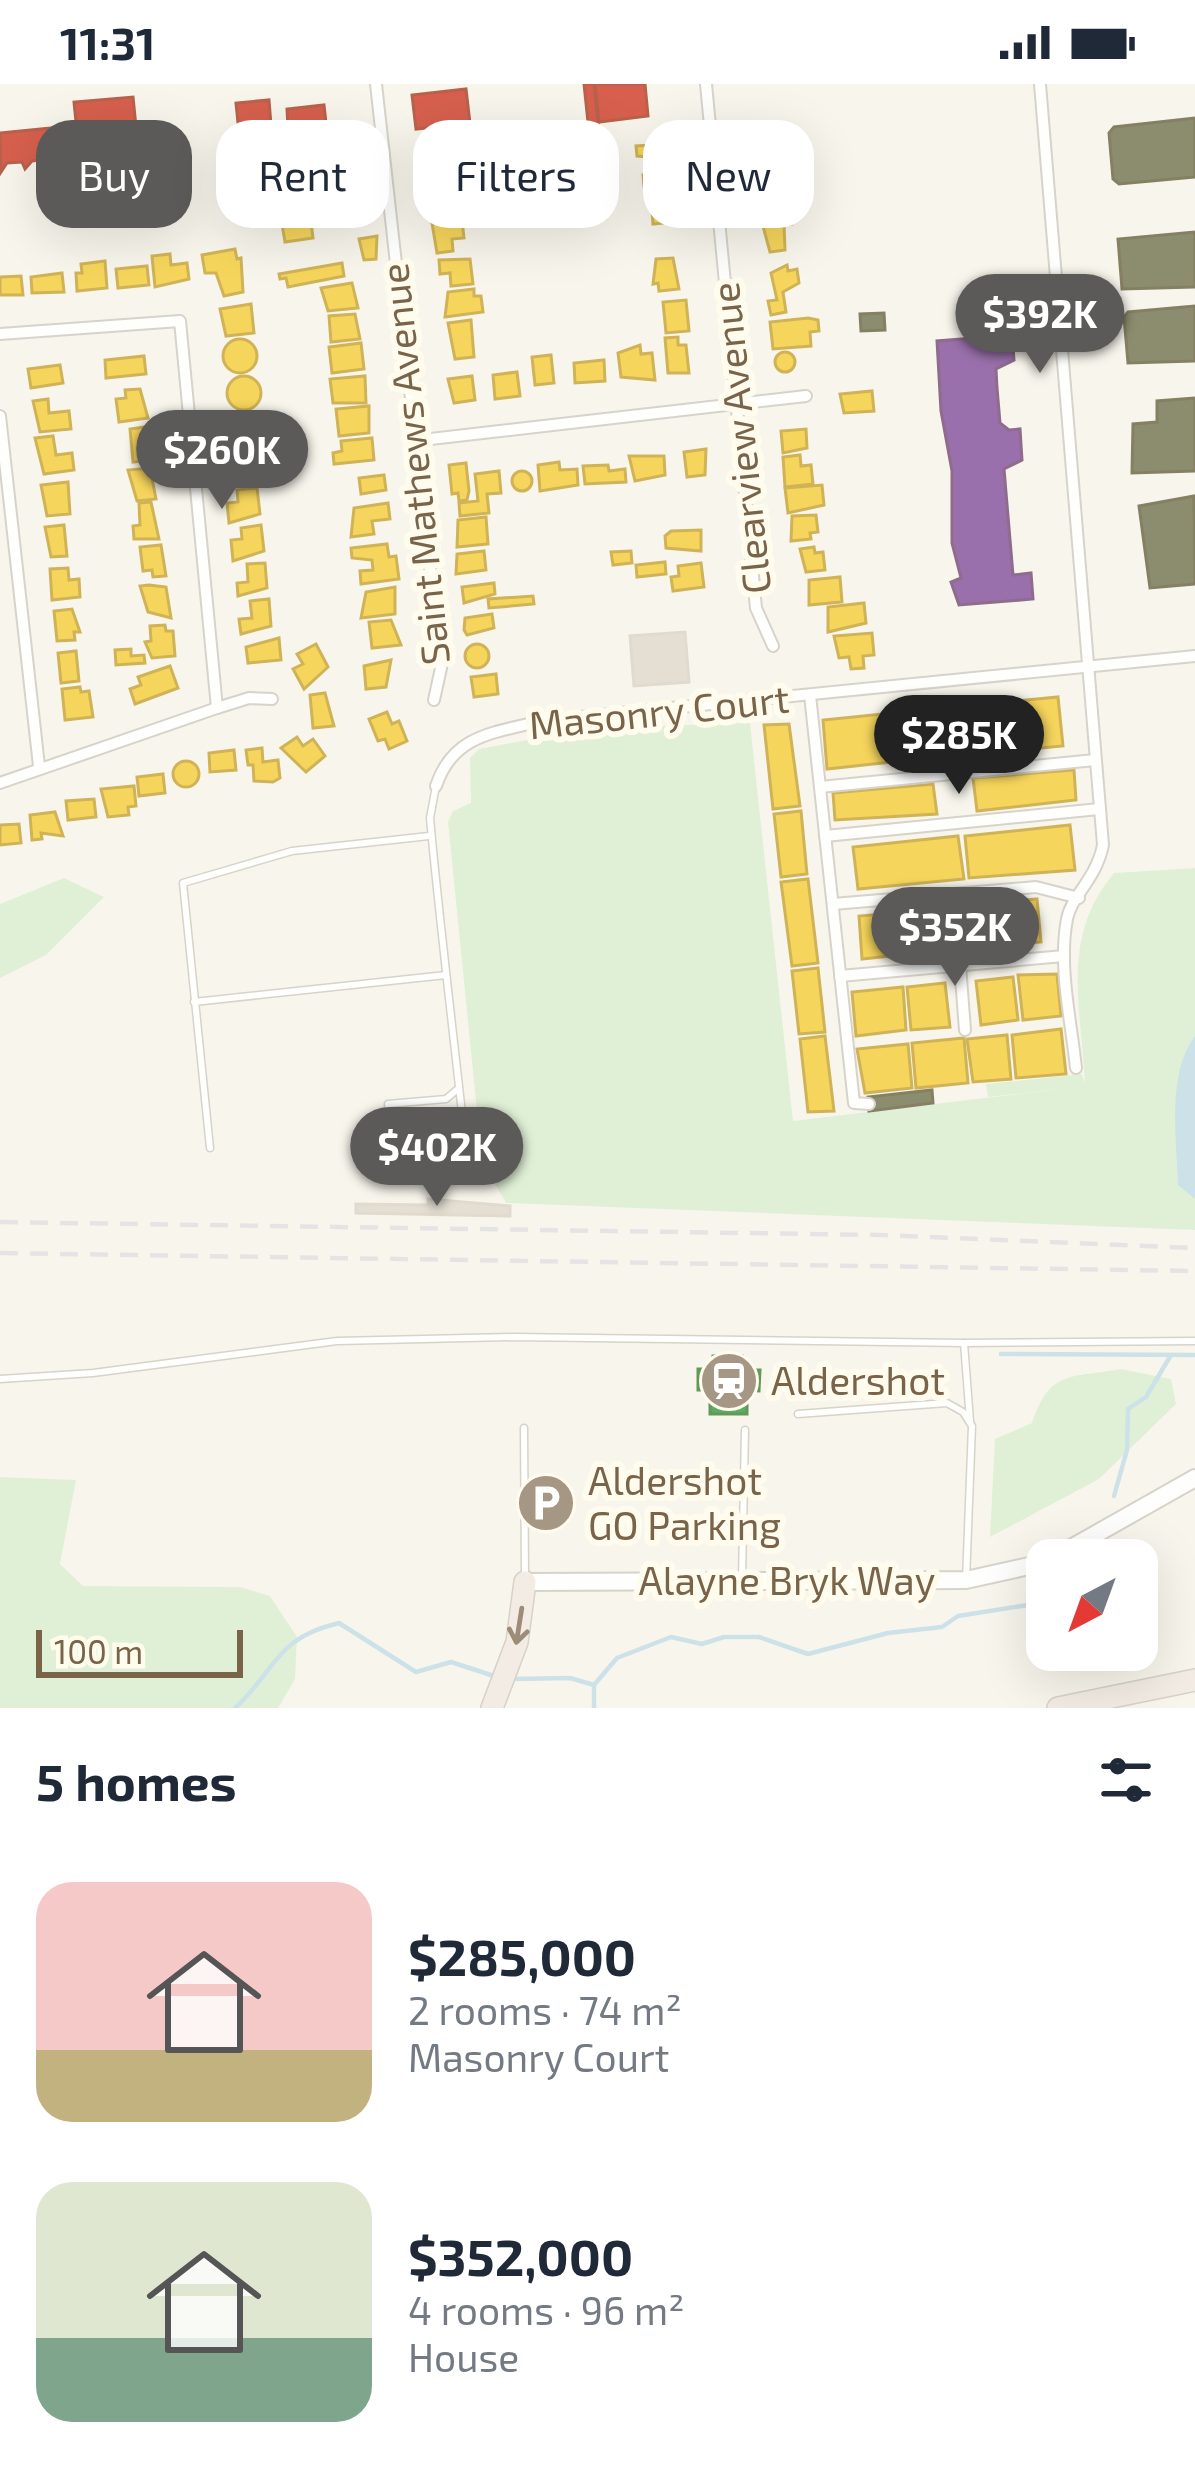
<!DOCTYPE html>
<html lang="en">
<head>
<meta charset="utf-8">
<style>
	:root { --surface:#fff; --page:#f6f6f7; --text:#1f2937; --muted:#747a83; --accent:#5b5a59 }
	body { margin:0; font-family:"Exo 2",sans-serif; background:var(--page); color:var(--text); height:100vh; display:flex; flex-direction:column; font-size:45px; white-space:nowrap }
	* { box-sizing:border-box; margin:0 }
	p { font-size:39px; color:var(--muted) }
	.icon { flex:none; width:66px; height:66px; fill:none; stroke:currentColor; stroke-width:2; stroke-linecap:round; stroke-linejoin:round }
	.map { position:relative; height:1624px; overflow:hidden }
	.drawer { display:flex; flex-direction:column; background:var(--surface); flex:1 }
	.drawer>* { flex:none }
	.hud { position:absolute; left:36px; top:36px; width:1125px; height:108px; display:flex; gap:24px }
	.needle { width:78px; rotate:221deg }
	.fabs { position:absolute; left:1026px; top:1455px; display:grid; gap:24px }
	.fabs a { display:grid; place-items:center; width:132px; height:132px; border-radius:24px; background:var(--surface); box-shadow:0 12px 48px #0002; font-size:60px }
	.scale { position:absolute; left:36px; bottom:30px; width:207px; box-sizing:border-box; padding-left:12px; border:6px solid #79644a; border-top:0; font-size:33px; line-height:42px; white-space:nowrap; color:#79644a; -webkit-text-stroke:9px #fffcee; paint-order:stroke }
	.price { position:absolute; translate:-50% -102px; padding:0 27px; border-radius:42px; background:var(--accent); color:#fff; font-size:39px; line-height:78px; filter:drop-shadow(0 3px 6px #0008) }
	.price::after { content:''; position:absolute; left:50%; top:72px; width:36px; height:27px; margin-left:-18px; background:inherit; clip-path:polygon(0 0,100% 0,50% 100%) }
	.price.on { background:#222; color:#fff }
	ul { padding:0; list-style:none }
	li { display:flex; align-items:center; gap:36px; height:300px; padding:0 36px }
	li span { display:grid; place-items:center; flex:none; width:336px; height:240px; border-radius:36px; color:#555 }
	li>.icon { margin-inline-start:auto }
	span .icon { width:144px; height:144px; fill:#fffc; stroke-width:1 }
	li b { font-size:51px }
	h2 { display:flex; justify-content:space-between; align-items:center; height:144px; padding:0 36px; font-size:51px }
	.tag { padding:0 42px; border-radius:36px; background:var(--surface); box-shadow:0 12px 48px #0002; font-size:42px; line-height:108px }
	.tag.on { background:var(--accent); color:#fff }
	.status { display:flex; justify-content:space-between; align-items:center; height:84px; padding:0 60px; background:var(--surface); direction:ltr }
	.status svg { height:33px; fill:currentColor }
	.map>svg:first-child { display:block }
	.green { fill:#e0f0d6 }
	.water { fill:#cde1e9 }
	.homes { fill:#f6d55c; stroke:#d0b357; stroke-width:3 }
	.shops { fill:#d6604d; stroke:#ba614c; stroke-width:3 }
	.offices { fill:#9970ab; stroke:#8f6c8e; stroke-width:3 }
	.public { fill:#5aae61; stroke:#63985a; stroke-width:3 }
	.industry { fill:#8c8c6e; stroke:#868063; stroke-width:3 }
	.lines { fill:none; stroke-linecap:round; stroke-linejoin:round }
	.stream { stroke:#cde1e9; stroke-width:4.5 }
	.building { fill:#e5dfd3; stroke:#e1dace; stroke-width:3 }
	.lane-casing { stroke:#d7d3ca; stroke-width:9 }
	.street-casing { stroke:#d7d3ca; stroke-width:14 }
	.secondary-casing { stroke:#d8d3ca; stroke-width:20 }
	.highway-casing { stroke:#d7d1c6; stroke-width:24 }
	.lane { stroke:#fefefc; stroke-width:6 }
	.street { stroke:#fefefc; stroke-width:10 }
	.secondary { stroke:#fefefc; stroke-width:16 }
	.highway { stroke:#f2ece4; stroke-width:21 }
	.rail { stroke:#e6e3e5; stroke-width:4.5; stroke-dasharray:18 12; stroke-linecap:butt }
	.oneway { stroke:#9d8d78 }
	.labels { text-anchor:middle; stroke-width:12; stroke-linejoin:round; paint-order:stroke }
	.street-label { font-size:39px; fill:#79644a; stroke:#fffcee }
	.poi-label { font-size:39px; fill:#79644a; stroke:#fffcee; text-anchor:start }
</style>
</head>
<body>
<div class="status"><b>11:31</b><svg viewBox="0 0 49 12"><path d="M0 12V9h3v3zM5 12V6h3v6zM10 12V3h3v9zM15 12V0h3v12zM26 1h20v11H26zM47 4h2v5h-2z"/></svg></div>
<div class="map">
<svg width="1195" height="1624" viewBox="0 0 1195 1624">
	<rect width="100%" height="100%" fill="#f8f6ec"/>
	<g class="green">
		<path d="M750,639L793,1037L1069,1004L988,1013L986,1000L1082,990L1085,1000C1081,921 1060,853 1114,789L1195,784V1146L506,1119L486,1084L479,1047L448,738L453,727L471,719L470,674L479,665L591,644Z"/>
		<polygon points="64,794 104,813 46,871 0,894 0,820"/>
		<path d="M1121,1285L1171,1295L1176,1320L1099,1395L990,1453L995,1355L1032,1339C1050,1285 1071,1294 1121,1285Z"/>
		<polygon points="0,1393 76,1396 60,1480 83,1502 240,1503 270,1512 297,1553 295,1595 278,1624 0,1624"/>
	</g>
	<path class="water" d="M1195,952V1115L1178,1101C1177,1056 1166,990 1195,952Z"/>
	<g class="homes">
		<polygon points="779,57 784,103 766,105 761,59"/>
		<polygon points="651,61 652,70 666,69 667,99 644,102 643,91 650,91 648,73 637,72 636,62"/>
		<polygon points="448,93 453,94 450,108 423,111 421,95"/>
		<polygon points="487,110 487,124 469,125 469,111"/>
		<polygon points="670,113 673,138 653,140 651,115"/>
		<polygon points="783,122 791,140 784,140 785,166 770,168 760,131 763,124"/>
		<polygon points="462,136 464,154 452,155 453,167 437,169 432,139"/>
		<polygon points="311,138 313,154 285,158 282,140"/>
		<polygon points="377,152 376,175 364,176 359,155"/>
		<polygon points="235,165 237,175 241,174 243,208 224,212 216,189 205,189 202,171"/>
		<polygon points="170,170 171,181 187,179 189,195 155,203 152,172"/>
		<polygon points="673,174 679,205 659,207 658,199 653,200 656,175"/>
		<polygon points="470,175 473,200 451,202 450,189 440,190 439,176"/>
		<polygon points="105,177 107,204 77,207 76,189 82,189 81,180"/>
		<polygon points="342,179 344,192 288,203 286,194 280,195 279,190"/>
		<polygon points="787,181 788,187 797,185 799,199 783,208 786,228 771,231 768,217 777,216 771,189"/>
		<polygon points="147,182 149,201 118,204 116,185"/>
		<polygon points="62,189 64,208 32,209 31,193"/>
		<polygon points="21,192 23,211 0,211 0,193"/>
		<polygon points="352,199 358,224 328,227 321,204"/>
		<polygon points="474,205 474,212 481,212 483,228 445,233 448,208"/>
		<polygon points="686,216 689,247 666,249 663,218"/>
		<polygon points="251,220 254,249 226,252 220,225"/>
		<polygon points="355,230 360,255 331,258 329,232"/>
		<polygon points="808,234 818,236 819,247 810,248 811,262 773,265 770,238"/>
		<polygon points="471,236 474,273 455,275 448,239"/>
		<polygon points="678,253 678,261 686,261 689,289 668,289 665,254"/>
		<circle cx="240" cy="272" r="17"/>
		<polygon points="361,259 364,285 332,289 329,263"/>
		<polygon points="640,261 641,270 652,269 655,296 621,293 618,269"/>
		<circle cx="785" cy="278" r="10"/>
		<polygon points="551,271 554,299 535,301 532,273"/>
		<polygon points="144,272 146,290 106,294 105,276"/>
		<polygon points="604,276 605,297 575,299 574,279"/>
		<polygon points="60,281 63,299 31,304 28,285"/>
		<polygon points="517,288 520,312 495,315 493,291"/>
		<circle cx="244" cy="309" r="17"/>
		<polygon points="365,292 366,319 333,319 330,295"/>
		<polygon points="472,292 475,316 454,319 448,295"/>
		<polygon points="140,305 148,334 119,338 116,315 126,314 125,306"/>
		<polygon points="872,307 874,327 844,329 840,310"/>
		<polygon points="48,315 49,329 69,327 71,345 40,348 33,317"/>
		<polygon points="369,322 369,349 339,352 336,325"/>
		<polygon points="246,331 268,332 268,356 235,359 230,332"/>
		<polygon points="145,343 152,376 133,378 130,345"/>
		<polygon points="806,345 807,364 783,369 781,347"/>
		<polygon points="53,352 56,371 72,369 74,386 44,390 35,354"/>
		<polygon points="372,354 374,376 334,380 333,369 342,367 341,357"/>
		<polygon points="706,365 705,391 687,393 684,368"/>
		<polygon points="254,366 256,393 226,402 223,382 237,380 235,368"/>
		<polygon points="800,371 801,382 811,381 813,400 785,403 783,373"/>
		<polygon points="629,372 664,372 665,391 635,397"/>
		<polygon points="559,378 560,386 577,385 578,401 540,407 538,381"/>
		<polygon points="466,379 469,407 467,416 459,417 458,409 452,410 449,381"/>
		<polygon points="608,381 609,387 625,385 626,398 585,400 583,382"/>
		<polygon points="150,384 156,415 137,417 128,386"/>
		<polygon points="499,387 501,409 487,410 489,429 460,432 459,419 478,417 475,390"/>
		<circle cx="522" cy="397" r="10"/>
		<polygon points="384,391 386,406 361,410 359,394"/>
		<polygon points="68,398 70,430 47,432 41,401"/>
		<polygon points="822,401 824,421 788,429 785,404"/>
		<polygon points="257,404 260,430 229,439 227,419 238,418 237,406"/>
		<polygon points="151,418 159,455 134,455 133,442 140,441 139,419"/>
		<polygon points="388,419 390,435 372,437 374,450 351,453 354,424"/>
		<polygon points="816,431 818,448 810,449 811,455 791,457 792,432"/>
		<polygon points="486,433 488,460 457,463 458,436"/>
		<polygon points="64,441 67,472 51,473 45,443"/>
		<polygon points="261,441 264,467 233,477 231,456 242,455 241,444"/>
		<polygon points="701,446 701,467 666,464 665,452 671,447"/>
		<polygon points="387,460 389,473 396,472 399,495 361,500 360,487 373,486 372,476 352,474 351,464"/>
		<polygon points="161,461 166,492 153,493 152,486 143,487 140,463"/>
		<polygon points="814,463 815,469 823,468 825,486 806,488 800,465"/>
		<polygon points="484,467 486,486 456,490 457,470"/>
		<polygon points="631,467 632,479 613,481 611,468"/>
		<polygon points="665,478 666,490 637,493 636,481"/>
		<polygon points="265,479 267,504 238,512 237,499 248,498 247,480"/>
		<polygon points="701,479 704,503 673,507 671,493 679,492 678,482"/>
		<polygon points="68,484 69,496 79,495 80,513 52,516 50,485"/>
		<polygon points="840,493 842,518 809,521 809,496"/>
		<polygon points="494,499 495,510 464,519 462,503"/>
		<polygon points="149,501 166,503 171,534 148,528 140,502"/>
		<polygon points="395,503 395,530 361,534 366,508"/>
		<polygon points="533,512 534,520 489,524 488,515"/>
		<polygon points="269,515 271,542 241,550 239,535 252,534 250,517"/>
		<polygon points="864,519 866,539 828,548 828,523"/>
		<polygon points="72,525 80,548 74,548 75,556 57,557 54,527"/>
		<polygon points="492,530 494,544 467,551 464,546 465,534"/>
		<polygon points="391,536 401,561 372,564 369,538"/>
		<polygon points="165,541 166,547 173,547 175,572 152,574 145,558 151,557 150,542"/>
		<polygon points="872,549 874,571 863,572 864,584 851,585 849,573 839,574 834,552"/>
		<polygon points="279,554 281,576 248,579 246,563"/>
		<circle cx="477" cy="572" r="12"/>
		<polygon points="316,560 328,583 304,605 293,585 303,580 297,570"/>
		<polygon points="131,565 131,572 144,571 145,579 116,581 115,566"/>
		<polygon points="76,567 79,597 61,599 58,569"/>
		<polygon points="391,576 386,603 366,605 364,582"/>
		<polygon points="170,582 178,604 135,620 130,605 141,601 138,593"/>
		<polygon points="496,590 498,610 474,613 471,593"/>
		<polygon points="80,603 81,608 89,607 93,633 65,636 62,605"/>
		<polygon points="325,609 334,642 313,644 310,611"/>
		<polygon points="1058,613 1063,662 961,671 956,623"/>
		<polygon points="923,626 928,674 827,685 823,636"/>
		<polygon points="387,628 392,640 399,637 407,657 389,665 385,655 378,657 369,635"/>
		<polygon points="931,634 951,634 953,665 934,667"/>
		<polygon points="789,640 800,722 773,725 764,641"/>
		<polygon points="297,653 303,662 313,655 325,672 306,688 281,664"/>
		<polygon points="262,664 263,678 278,676 280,694 273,698 254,697 253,681 248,681 246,666"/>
		<polygon points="234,666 236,686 210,688 209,669"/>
		<circle cx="186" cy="690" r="13"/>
		<polygon points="1074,686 1076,716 977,727 973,694"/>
		<polygon points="163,690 165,709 139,712 137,693"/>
		<polygon points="933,700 937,730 835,736 833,709"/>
		<polygon points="134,702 136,722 128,723 129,731 108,733 101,705"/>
		<polygon points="94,715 96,733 68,736 66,717"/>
		<polygon points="801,727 807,790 781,793 774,730"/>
		<polygon points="55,728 63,752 41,749 42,755 32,756 30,731"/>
		<polygon points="19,740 21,759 0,761 0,741"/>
		<polygon points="1070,741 1075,786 969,794 965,752"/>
		<polygon points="958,752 964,795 858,805 853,763"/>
		<polygon points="808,795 818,879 792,882 781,798"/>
		<polygon points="1037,815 1041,858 962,865 957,823"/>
		<polygon points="952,824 955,865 862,875 859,832"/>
		<polygon points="818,884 825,948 799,950 792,887"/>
		<polygon points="1057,890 1061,932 1023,936 1018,891"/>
		<polygon points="1013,893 1018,936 981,941 976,897"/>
		<polygon points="945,899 950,943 911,946 907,903"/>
		<polygon points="903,903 906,946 856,952 852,908"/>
		<polygon points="1061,945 1066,990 1016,994 1012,951"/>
		<polygon points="1007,951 1011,995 973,998 967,955"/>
		<polygon points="825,952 834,1027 808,1028 800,955"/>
		<polygon points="964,954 968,999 916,1004 912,959"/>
		<polygon points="908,960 912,1004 865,1009 857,965"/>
	</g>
	<g class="shops">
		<polygon points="584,0 594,0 599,48 565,51 563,41 588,38"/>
		<polygon points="595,0 645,0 648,32 599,38"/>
		<polygon points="466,5 471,48 466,49 465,40 416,45 412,11"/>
		<polygon points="133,13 138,63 79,68 74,18"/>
		<polygon points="269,16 272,53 240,59 236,19"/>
		<polygon points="324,21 326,39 288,43 287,25"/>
		<polygon points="356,42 360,91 324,94 320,45"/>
		<polygon points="62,43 65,76 50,83 47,75 32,77 25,85 22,78 7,79 1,88 0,49"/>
	</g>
	<polygon class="offices" points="1012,251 1014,276 996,285 997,304 1000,339 1009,346 1020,345 1022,376 1004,385 1013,491 1031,489 1033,515 959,521 951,498 961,494 952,459 952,387 941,327 937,257"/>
	<polygon class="public" points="713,1272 742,1272 741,1286 760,1286 759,1307 741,1306 747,1310 747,1330 710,1330 710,1310 716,1306 698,1306 698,1285 713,1285"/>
	<g class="industry">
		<polygon points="1195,34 1195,93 1119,100 1113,95 1109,49 1114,43"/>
		<polygon points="1195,148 1195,203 1122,205 1118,155"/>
		<polygon points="1195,222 1195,277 1128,279 1124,233 1128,228"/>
		<polygon points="884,229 885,246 861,247 860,230"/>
		<polygon points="1195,314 1195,387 1132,389 1133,340 1157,338 1157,317"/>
		<polygon points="1194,412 1195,500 1150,504 1139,422"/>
		<polygon points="932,1006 933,1019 869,1027 868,1013"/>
	</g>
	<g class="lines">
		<g class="stream">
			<polyline points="1001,1270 1195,1271"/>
			<polyline points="1114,1412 1127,1366 1128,1325 1146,1313 1171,1271"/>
			<polyline points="1127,1465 1131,1476"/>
			<polyline points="1137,1496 1156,1560"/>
			<polyline points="510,1595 570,1594 594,1601"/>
			<path d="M235,1624C277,1585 275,1554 339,1539L416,1588L451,1578L494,1592"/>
			<polyline points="594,1624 594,1601 617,1574 671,1553 702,1560 724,1553 759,1553 808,1570 888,1549 942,1543 958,1532 1047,1518"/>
		</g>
	</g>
	<g class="building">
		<polygon points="685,548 689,598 634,602 630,552"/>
		<polygon points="428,1115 510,1122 510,1132 356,1129 356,1120 428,1121"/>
	</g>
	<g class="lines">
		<defs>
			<g id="lane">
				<path d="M436,702L430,734L433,766C443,866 455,965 466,1065L452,1079L410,1082L394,1071L388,1020L446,1015L459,1004"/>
				<polyline points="194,918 446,891"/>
				<polyline points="210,1064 183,799 292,767 429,752"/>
				<polyline points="0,1295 93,1289 337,1257 514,1253 964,1259"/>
				<polyline points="798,1330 947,1319 963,1328 972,1342 966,1496"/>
				<polyline points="970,1337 964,1259 1195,1257"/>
				<polyline points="524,1344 525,1494"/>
				<polyline points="742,1494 745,1346"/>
			</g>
			<g id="street">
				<polyline points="376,0 441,584 434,616"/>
				<polyline points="706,0 756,524 773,562"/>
				<path d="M1040,0L1103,761C1096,796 1071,812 1067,835C1058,882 1071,936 1076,984"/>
				<polyline points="0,250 180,237 217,624"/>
				<polyline points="0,332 39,682"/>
				<polyline points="413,357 806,312"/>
				<polyline points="810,611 854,1019 869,1020"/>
				<polyline points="0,699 217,624 249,614 272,615"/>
				<path d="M436,702C453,651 493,649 541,637L1195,572"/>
				<polyline points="820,703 1095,676"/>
				<polyline points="825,752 1099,725"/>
				<polyline points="833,820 1036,803 1079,814"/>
				<polyline points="960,881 965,946"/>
				<polyline points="840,892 1064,872"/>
			</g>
			<g id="secondary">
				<polyline points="1050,1476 1195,1394"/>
				<polyline points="525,1498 966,1496 1047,1478"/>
			</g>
			<g id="highway">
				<polyline points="492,1624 517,1558 525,1498"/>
				<polyline points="1058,1624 1195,1596"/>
			</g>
		</defs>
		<use href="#lane" class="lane-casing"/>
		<use href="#street" class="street-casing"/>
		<use href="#secondary" class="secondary-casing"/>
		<use href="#highway" class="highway-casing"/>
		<use href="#lane" class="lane"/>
		<use href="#street" class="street"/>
		<use href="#secondary" class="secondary"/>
		<use href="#highway" class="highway"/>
		<g class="rail">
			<polyline points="0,1138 880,1151 1195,1164"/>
			<polyline points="0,1169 1195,1187"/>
		</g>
	</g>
	<defs><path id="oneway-shaft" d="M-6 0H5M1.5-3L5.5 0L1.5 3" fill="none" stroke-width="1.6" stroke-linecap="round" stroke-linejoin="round" transform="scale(3)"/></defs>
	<use class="oneway" href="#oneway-shaft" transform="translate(519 1542) rotate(99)"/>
	<defs>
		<symbol id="station-disc" viewBox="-11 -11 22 22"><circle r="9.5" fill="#a59783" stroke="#fffcee"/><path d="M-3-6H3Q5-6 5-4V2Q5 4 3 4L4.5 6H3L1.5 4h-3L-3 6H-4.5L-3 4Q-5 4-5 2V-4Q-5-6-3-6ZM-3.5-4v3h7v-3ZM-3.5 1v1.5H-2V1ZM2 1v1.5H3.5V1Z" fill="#fff"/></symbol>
		<symbol id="parking-disc" viewBox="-11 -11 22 22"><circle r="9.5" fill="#a59783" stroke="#fffcee"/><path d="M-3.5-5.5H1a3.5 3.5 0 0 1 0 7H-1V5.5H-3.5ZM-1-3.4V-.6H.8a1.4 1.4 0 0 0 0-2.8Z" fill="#fff"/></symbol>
	</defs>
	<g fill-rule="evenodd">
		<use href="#station-disc" x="696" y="1264" width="66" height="66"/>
		<use href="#parking-disc" x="513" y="1386" width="66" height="66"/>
	</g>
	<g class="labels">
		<g class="street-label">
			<text transform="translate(741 354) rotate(-96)" y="14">Clearview Avenue</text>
			<text transform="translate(415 380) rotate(-96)" y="14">Saint Mathews Avenue</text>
			<text transform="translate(659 628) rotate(-6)" y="14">Masonry Court</text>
			<text x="787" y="1511">Alayne Bryk Way</text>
		</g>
		<g class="poi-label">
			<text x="771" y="1311">Aldershot</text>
			<text x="588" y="1411">Aldershot<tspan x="588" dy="45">GO Parking</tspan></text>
		</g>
	</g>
</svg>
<div class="fabs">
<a><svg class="needle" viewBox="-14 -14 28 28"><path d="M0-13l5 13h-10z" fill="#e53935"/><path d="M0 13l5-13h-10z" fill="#747a83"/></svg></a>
</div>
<div class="scale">100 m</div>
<b class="price" style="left:1040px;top:292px">$392K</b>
<b class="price" style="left:222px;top:428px">$260K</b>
<b class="price on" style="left:959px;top:713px">$285K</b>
<b class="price" style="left:955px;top:905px">$352K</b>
<b class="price" style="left:437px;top:1125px">$402K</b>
<div class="hud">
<a class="tag on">Buy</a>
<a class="tag">Rent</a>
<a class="tag">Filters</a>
<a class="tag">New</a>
</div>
</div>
<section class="drawer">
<h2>5 homes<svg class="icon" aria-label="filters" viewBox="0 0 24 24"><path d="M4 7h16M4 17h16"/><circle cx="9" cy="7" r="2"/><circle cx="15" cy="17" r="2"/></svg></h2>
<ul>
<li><span style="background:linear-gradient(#f6c9c9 70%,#c2b280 0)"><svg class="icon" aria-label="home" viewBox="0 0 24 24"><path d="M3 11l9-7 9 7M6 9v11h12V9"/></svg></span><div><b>$285,000</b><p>2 rooms · 74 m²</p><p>Masonry Court</p></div></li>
<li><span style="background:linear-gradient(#dfe7d0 65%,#7fa58c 0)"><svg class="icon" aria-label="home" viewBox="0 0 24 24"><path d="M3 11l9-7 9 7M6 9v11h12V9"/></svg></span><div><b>$352,000</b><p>4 rooms · 96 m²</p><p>House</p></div></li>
</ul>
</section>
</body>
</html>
